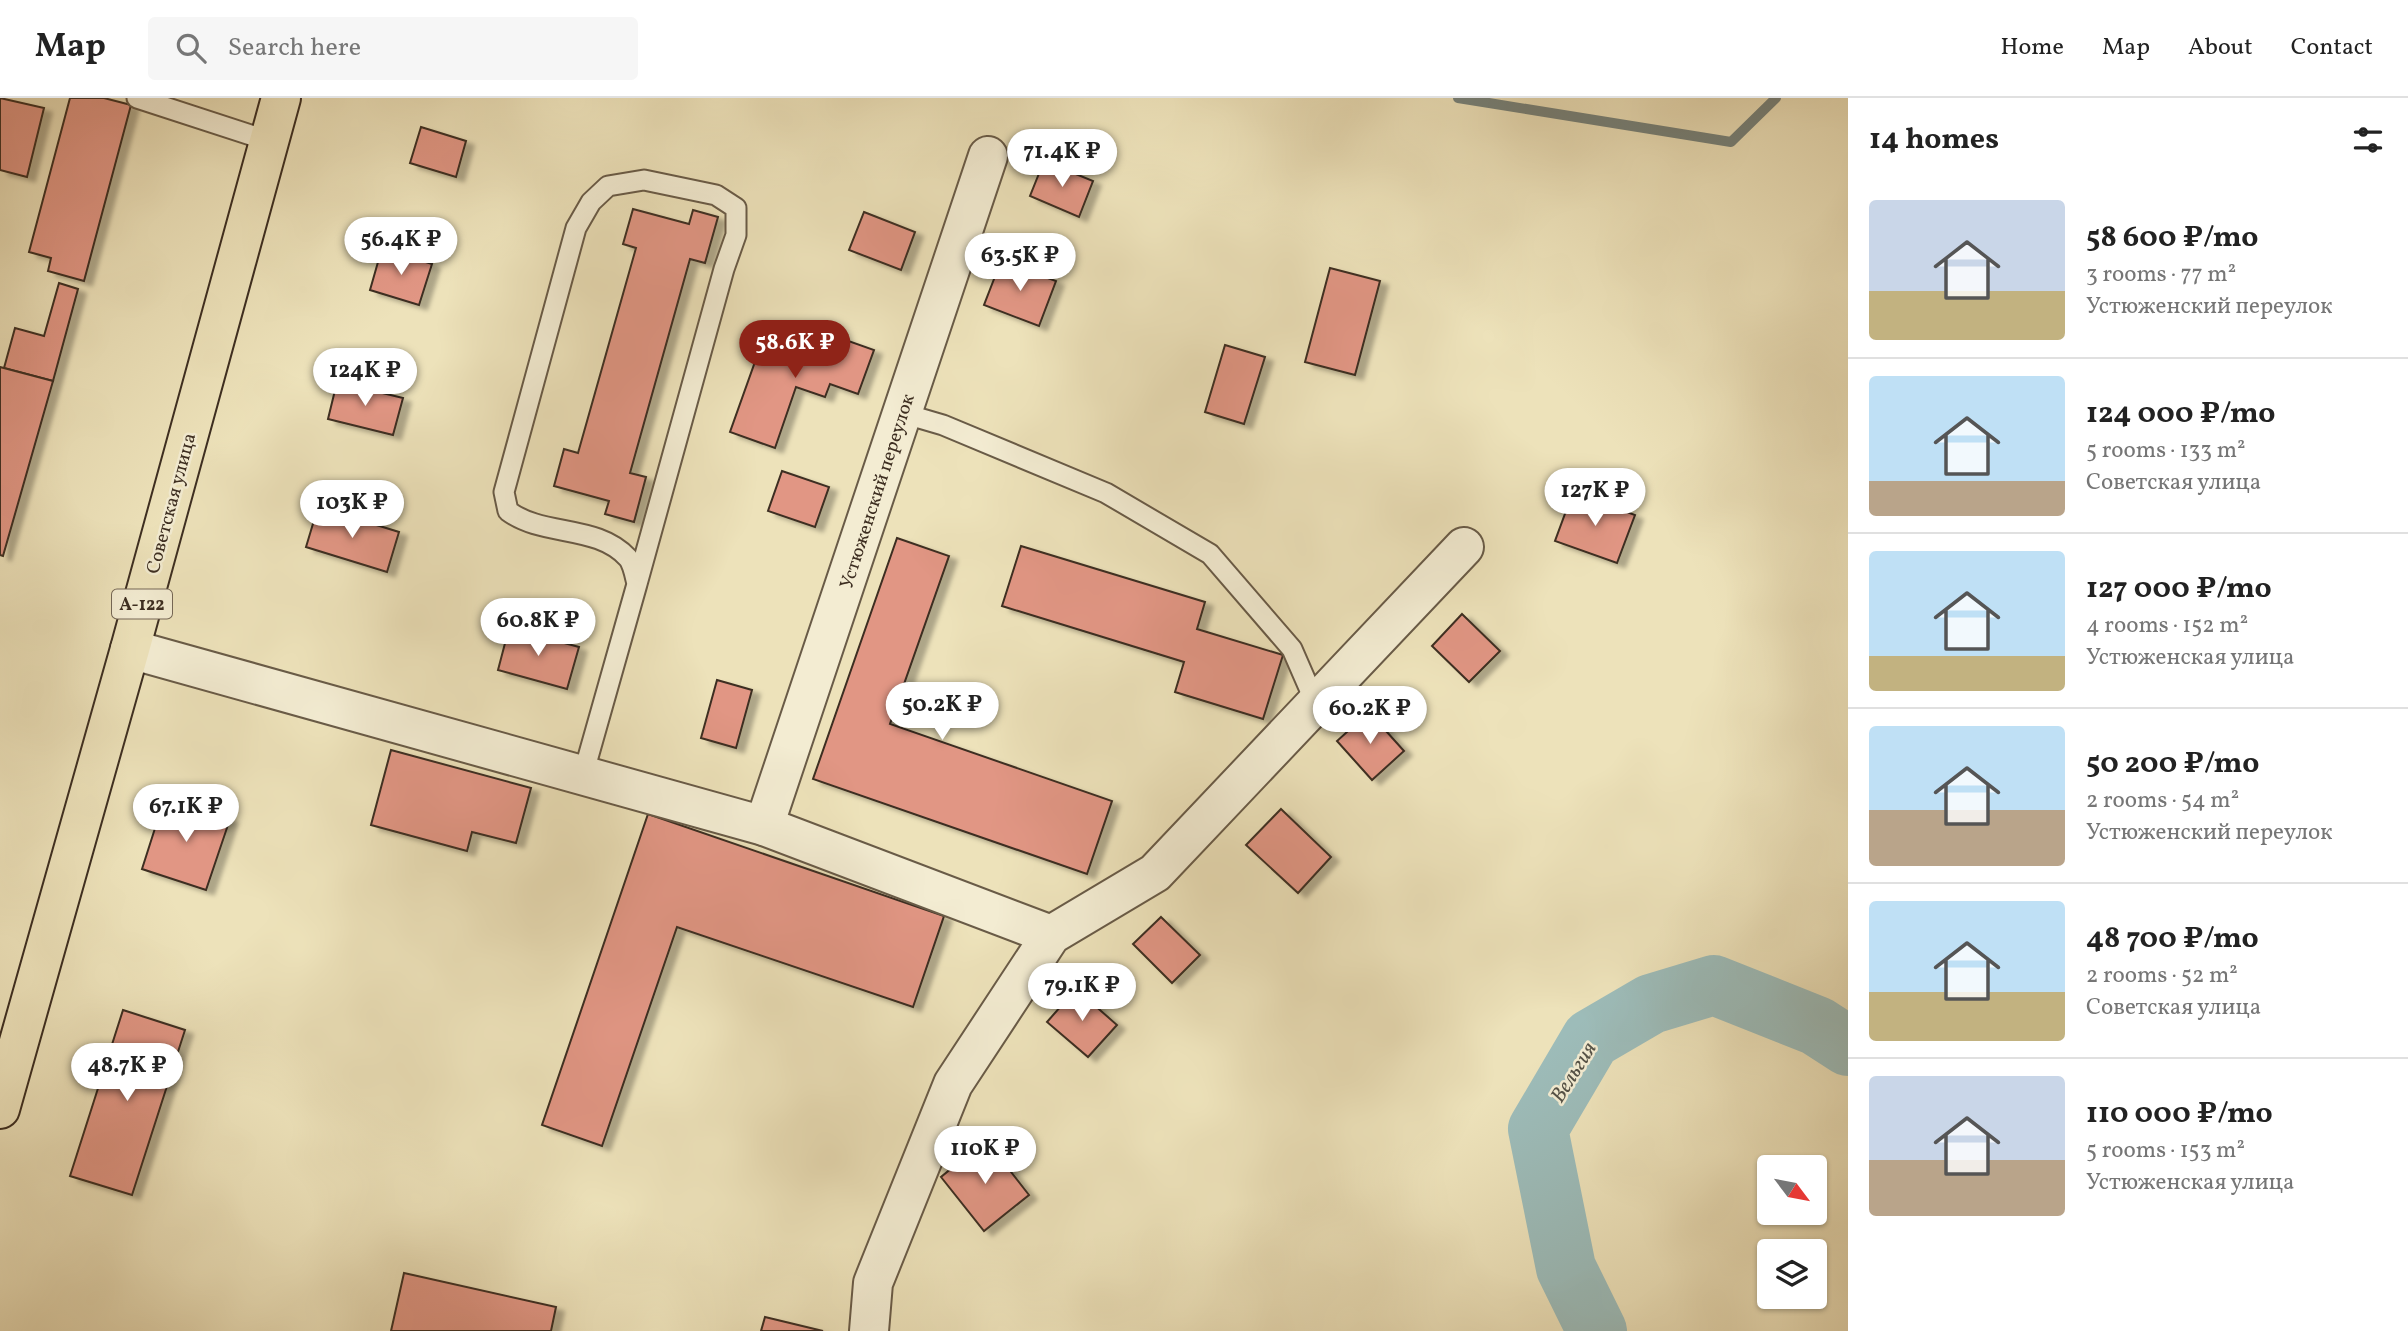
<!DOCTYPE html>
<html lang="en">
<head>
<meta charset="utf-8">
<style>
	:root { --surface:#fff; --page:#f6f6f6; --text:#222; --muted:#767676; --line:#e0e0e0; --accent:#8f2418 }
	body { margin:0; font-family:Vollkorn,serif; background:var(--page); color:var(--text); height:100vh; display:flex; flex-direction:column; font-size:26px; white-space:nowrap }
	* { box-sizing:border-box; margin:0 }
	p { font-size:23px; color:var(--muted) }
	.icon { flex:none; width:38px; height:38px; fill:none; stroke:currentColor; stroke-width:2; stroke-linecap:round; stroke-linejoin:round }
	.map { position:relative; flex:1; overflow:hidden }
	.drawer { display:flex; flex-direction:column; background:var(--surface); width:560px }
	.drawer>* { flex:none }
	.needle { width:46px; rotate:122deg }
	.buttons { position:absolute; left:1757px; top:1057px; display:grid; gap:14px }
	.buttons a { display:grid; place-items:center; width:70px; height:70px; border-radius:7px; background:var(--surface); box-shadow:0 2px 5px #0004; font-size:35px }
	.price { position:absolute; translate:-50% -60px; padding:0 16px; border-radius:24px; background:#fff; color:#222; font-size:23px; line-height:46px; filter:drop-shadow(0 2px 4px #0008) }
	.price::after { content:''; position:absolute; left:50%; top:42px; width:21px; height:16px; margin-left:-10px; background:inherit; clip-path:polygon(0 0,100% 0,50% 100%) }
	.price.on { background:var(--accent); color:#fff }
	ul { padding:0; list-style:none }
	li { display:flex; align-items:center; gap:21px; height:175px; padding:0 21px }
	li+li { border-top:2px solid var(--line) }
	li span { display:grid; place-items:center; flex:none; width:196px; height:140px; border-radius:7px; color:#555 }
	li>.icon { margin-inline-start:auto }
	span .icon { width:84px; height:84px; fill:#fffc; stroke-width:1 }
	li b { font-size:30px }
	h2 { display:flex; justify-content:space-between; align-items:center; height:84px; padding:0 21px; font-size:30px }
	header { display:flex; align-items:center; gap:42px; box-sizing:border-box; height:98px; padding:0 35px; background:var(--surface); border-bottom:2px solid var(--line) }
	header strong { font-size:33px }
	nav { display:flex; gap:38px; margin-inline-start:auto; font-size:24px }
	.search { width:490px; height:63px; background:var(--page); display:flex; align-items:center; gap:18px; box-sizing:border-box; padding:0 24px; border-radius:7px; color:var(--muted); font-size:26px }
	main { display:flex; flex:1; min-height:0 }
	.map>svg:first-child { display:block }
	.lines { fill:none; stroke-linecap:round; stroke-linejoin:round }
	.stream { stroke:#77837c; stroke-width:10 }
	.river { stroke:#9dbcb9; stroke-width:60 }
	.building { fill:#e19684; stroke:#3d2e21; stroke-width:2; filter:url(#shadow) }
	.lane-casing { stroke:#695b47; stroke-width:23 }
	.street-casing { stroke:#695b47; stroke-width:42 }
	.primary-casing { stroke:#3d2e21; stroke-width:42 }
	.lane { stroke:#f3ecd2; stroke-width:19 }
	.street { stroke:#f3ecd2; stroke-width:38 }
	.primary { stroke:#ede2ba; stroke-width:38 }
	.labels { text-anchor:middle; stroke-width:5; stroke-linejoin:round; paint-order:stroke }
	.shield { fill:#f3ecd2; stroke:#746756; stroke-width:2 }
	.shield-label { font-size:18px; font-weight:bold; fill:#3d2e21 }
	.street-label { font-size:19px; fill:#3d2e21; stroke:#f3ecd2 }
	.water-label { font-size:21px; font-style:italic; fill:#555247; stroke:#f3ecd2 }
</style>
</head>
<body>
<header>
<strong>Map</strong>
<div class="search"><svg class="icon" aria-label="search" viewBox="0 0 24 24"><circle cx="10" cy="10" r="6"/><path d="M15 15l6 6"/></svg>Search here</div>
<nav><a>Home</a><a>Map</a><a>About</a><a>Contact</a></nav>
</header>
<main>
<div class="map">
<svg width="1848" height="1233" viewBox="0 0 1848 1233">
	<defs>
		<filter id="shadow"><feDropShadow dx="8" dy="4.5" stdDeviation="2" flood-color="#0004"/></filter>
	</defs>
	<rect width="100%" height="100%" fill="#ede2ba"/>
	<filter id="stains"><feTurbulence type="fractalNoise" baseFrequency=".00286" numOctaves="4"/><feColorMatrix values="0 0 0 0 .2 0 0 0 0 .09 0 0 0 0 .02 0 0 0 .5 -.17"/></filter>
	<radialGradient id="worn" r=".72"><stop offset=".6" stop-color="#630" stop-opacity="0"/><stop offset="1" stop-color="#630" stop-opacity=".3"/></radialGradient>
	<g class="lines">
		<polyline class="stream" points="1458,0 1731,44 1776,0"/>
		<polyline class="river" points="1597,1233 1566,1170 1538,1031 1591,941 1651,906 1714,887 1817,928 1848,948"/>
	</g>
	<g class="building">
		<polygon points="0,0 44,10 27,79 0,72"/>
		<polygon points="70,0 104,0 131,7 84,183 48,173 51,160 29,154"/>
		<polygon points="421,29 466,43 456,79 410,65"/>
		<polygon points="1044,63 1093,83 1079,119 1030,98"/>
		<polygon points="633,111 689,126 693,112 718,119 705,165 690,161 630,375 646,379 634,424 605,416 609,403 554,388 564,351 578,355 636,150 623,146"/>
		<polygon points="864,114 915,134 901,172 849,152"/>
		<polygon points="382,150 432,166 419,207 370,192"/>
		<polygon points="1001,163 1056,183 1039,228 984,207"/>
		<polygon points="1330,170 1380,183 1355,277 1305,264"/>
		<polygon points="59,185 78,191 53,283 4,270 15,230 44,238"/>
		<polygon points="767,230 821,249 826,235 874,252 858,296 830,286 825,299 796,289 775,350 730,334"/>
		<polygon points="1225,247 1265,259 1244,326 1205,314"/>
		<polygon points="0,269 53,283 3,458 0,457"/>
		<polygon points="337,284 403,300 393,337 328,321"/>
		<polygon points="782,373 829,389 815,429 768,413"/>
		<polygon points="1573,394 1635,417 1617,465 1555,443"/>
		<polygon points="318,409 399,434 387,474 306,449"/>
		<polygon points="897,440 949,458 890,626 1112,703 1087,776 813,681"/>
		<polygon points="1021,448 1205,504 1197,531 1283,557 1263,621 1175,594 1184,564 1002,508"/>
		<polygon points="1462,516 1500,553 1469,584 1432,548"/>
		<polygon points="509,530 579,549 567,591 498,572"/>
		<polygon points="717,582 752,592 736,650 701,640"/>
		<polygon points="1369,614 1404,653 1372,682 1337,643"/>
		<polygon points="391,652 531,690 516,745 472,734 467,753 371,727"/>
		<polygon points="165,699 230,721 206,792 142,771"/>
		<polygon points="1281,711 1331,759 1298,795 1246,747"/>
		<polygon points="648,716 944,818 913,909 677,829 602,1048 542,1027"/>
		<polygon points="1161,819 1200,857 1172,885 1133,846"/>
		<polygon points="1076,891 1117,927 1088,959 1047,924"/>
		<polygon points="123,912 185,932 132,1097 70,1078"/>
		<polygon points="986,1042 1029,1097 984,1133 941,1079"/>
		<polygon points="404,1175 556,1209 551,1233 391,1233"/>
		<polygon points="765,1219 823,1233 761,1233"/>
	</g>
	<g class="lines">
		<defs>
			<g id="lane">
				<polyline points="137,0 269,43"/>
				<polyline points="902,315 943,327 1106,395 1210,456 1292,551 1316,606"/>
				<path d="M583,677L637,486C635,478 633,466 628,460C597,426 543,439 508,413L504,394L576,130L591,104L608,88L644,82L716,97L736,110V137L724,171L637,486"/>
			</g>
			<g id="street">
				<polyline points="130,551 764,728 1051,837"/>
				<polyline points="764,728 988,58"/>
				<polyline points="869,1233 873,1185 953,986 1051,837 1155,775 1464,449"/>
			</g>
			<polyline id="primary" points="0,1011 130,551 281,0"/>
		</defs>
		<use href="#lane" class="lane-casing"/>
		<use href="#street" class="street-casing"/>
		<use href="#primary" class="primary-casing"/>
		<use href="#lane" class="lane"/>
		<use href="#street" class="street"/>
		<use href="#primary" class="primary"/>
	</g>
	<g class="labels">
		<rect class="shield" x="112" y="491.5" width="60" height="29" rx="5"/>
		<g class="shield-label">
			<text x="142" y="512">А-122</text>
		</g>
		<g class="street-label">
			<text transform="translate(876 393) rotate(-72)" y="7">Устюженский переулок</text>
			<text transform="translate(170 405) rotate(-75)" y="7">Советская улица</text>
		</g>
		<g class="water-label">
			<text transform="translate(1573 974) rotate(-58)" y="7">Вельгия</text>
		</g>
	</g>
	<rect width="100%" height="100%" filter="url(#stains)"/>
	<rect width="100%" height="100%" fill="url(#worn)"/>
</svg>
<div class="buttons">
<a><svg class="needle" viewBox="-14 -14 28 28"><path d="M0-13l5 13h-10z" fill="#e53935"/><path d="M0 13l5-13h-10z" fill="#767676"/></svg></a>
<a><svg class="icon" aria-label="layers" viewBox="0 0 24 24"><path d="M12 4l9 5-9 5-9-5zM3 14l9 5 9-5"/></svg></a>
</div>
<b class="price" style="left:1062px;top:91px">71.4K ₽</b>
<b class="price" style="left:401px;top:179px">56.4K ₽</b>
<b class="price" style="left:1020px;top:195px">63.5K ₽</b>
<b class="price on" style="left:795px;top:282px">58.6K ₽</b>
<b class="price" style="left:365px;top:310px">124K ₽</b>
<b class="price" style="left:1595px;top:430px">127K ₽</b>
<b class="price" style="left:352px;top:442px">103K ₽</b>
<b class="price" style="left:538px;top:560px">60.8K ₽</b>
<b class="price" style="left:942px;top:644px">50.2K ₽</b>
<b class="price" style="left:1370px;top:648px">60.2K ₽</b>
<b class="price" style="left:186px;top:746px">67.1K ₽</b>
<b class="price" style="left:1082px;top:925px">79.1K ₽</b>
<b class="price" style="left:127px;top:1005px">48.7K ₽</b>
<b class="price" style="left:985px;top:1088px">110K ₽</b>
</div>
<section class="drawer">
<h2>14 homes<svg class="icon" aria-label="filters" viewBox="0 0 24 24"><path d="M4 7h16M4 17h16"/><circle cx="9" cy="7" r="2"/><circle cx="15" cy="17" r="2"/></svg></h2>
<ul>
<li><span style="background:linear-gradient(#c9d6e8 65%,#c2b280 0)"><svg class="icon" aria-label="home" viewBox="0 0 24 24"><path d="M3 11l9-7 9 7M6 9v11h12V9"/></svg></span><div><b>58 600 ₽/mo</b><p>3 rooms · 77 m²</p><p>Устюженский переулок</p></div></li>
<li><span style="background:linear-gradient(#bfe0f5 75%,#b9a48a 0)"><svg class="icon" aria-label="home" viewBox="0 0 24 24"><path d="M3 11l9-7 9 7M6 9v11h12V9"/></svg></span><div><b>124 000 ₽/mo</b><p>5 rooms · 133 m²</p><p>Советская улица</p></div></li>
<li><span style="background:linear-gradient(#bfe0f5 75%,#c2b280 0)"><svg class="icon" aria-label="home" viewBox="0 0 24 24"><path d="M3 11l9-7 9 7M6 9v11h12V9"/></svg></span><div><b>127 000 ₽/mo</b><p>4 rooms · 152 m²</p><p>Устюженская улица</p></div></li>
<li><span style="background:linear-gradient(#bfe0f5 60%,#b9a48a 0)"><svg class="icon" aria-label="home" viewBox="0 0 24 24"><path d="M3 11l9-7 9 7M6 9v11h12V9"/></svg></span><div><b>50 200 ₽/mo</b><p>2 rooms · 54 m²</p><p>Устюженский переулок</p></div></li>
<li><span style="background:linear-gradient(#bfe0f5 65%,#c2b280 0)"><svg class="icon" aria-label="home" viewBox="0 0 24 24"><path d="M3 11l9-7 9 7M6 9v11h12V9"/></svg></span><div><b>48 700 ₽/mo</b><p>2 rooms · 52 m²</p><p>Советская улица</p></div></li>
<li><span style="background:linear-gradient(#c9d6e8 60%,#b9a48a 0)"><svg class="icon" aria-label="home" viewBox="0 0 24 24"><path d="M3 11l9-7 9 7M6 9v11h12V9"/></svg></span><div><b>110 000 ₽/mo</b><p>5 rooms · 153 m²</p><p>Устюженская улица</p></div></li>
</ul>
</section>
</main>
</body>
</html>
